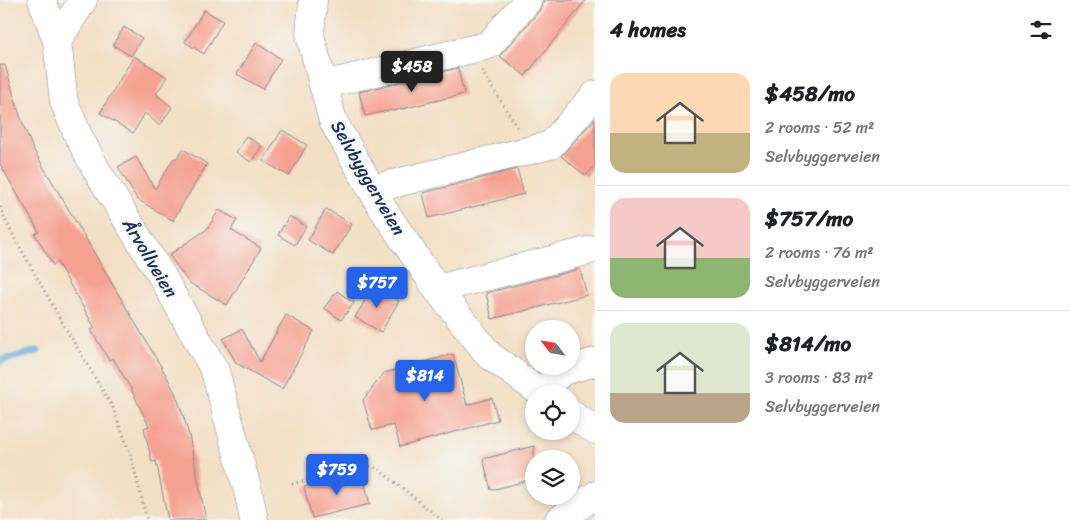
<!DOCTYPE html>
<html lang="en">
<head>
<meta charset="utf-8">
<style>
	:root { --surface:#fff; --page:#f2f2f2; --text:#202124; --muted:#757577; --line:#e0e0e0; --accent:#2563eb }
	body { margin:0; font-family:Sriracha,sans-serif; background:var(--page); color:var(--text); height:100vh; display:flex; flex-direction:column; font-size:19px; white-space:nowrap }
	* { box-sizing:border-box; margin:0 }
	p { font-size:16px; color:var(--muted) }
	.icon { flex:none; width:28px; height:28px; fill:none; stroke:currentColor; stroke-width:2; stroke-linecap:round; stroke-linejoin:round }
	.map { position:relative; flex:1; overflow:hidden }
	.drawer { display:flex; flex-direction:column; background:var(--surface); width:475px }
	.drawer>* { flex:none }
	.needle { width:32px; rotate:301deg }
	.fabs { position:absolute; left:525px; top:320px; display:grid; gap:10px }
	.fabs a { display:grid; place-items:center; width:55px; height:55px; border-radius:50%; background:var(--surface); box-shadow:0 2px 8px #0003; font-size:25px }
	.price { position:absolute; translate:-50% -42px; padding:0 11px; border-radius:5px; background:var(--accent); color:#fff; font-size:16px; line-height:32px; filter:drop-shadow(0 1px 2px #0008) }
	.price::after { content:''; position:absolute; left:50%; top:30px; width:15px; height:11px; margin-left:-8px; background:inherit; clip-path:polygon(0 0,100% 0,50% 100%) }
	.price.current { background:#222; color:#fff }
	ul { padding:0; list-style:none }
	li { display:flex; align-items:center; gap:15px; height:125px; padding:0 15px }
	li+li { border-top:1px solid var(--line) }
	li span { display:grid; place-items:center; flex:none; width:140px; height:100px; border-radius:15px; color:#555 }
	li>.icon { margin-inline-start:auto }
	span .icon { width:60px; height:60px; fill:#fffc; stroke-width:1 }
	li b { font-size:21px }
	h2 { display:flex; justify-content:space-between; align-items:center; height:60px; padding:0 15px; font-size:21px }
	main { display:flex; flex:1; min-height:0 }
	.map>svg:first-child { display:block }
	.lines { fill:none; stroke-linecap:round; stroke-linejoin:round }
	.stream { stroke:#64a9d9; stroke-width:7 }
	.building { fill:#f6a292 }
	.minor-casing { stroke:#878791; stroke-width:29 }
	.path { stroke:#878791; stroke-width:3; stroke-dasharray:1 4; stroke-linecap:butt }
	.minor { stroke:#fff; stroke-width:28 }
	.labels { text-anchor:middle; stroke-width:4.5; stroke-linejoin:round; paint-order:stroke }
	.street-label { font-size:18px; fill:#1b2f5e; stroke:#f6f6f2 }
</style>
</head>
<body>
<main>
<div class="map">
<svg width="595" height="520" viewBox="0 0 595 520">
	<rect width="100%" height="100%" fill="#f6f6f2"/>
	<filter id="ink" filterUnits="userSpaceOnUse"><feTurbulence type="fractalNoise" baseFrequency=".02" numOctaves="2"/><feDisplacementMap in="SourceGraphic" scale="10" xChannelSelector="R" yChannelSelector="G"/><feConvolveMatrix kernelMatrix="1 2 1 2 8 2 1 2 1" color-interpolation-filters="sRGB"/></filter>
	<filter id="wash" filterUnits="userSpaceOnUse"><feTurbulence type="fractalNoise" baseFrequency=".0096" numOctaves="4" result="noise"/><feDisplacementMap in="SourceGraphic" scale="20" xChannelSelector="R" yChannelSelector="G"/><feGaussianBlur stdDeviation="1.12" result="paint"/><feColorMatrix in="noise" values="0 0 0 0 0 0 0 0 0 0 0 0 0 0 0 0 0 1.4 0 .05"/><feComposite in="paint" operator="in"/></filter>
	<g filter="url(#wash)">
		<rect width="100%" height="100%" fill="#f3dfc4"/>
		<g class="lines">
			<polyline class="stream" points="0,361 38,351"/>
		</g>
		<g id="blocks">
			<g class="building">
				<polygon points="544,0 586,0 525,76 500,56 540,10"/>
				<polygon points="204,10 223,21 204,54 185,42"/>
				<polygon points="124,27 142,38 131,56 113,45"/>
				<polygon points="256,43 281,59 263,89 237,74"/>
				<polygon points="134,56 167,77 156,94 172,107 160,126 145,113 133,133 100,113"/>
				<polygon points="0,65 5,65 20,116 32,147 40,161 166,375 176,395 183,415 189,435 206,520 168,520 156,461 152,462 144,428 149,426 131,389 113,358 109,360 91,330 95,328 57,262 53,265 35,234 39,232 0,164"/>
				<polygon points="458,68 464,94 393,111 392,110 365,116 359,92"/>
				<polygon points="595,119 595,165 586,176 561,156"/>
				<polygon points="282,130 307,145 289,176 263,161"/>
				<polygon points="246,136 262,146 251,162 236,152"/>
				<polygon points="183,149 207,164 173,220 174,221 137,199 118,167 136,157 155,189 174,158 176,159"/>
				<polygon points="517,169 524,194 429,218 423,193"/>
				<polygon points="326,209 352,224 333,255 308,240"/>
				<polygon points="219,210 237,220 231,230 261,248 227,305 188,282 169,255 207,229"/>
				<polygon points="289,216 306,226 295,245 278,235"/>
				<polygon points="580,269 587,295 492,319 486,293"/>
				<polygon points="374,286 399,301 381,332 355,317"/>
				<polygon points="337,291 354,303 341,320 324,308"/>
				<polygon points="286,315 314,331 282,389 236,363 223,339 242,329 260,362"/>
				<polygon points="453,354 467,405 492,398 498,420 400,447 394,425 372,430 363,400 384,373"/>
				<polygon points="534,446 534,479 491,490 483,459"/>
				<polygon points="362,473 370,504 312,518 304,487"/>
			</g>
		</g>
	</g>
	<g filter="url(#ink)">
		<use href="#blocks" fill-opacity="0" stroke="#878791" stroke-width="1"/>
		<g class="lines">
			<defs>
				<g id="minor">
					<polyline points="42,0 57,41 64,102 78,135 97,171 163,278 215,371 249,495 254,520"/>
					<polyline points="313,0 310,35 333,121 383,209 437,289 489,355 543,394"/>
					<polyline points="57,41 83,0"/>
					<polyline points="323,85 489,45 528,0"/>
					<polyline points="372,189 551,145 595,95"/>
					<polyline points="437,289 595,249"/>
					<polyline points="540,392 563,371 595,362"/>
					<polyline points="571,414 595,430"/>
					<polyline points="559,520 595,495"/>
				</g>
			</defs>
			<use href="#minor" class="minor-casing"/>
			<g class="path">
				<polyline points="482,71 517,127"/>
				<polyline points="0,207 7,224 59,317 113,408 131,456 147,520"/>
				<polyline points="292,484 365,466 374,467 382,472 442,520"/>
			</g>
			<use href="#minor" class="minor"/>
		</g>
	</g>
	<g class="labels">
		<g class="street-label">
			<text transform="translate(368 178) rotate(60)" y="6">Selvbyggerveien</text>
			<text transform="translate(150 258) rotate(59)" y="6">Årvollveien</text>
		</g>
	</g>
</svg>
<div class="fabs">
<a><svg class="needle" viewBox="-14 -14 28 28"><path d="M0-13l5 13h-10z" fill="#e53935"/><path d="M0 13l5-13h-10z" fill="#757577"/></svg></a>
<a><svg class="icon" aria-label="locate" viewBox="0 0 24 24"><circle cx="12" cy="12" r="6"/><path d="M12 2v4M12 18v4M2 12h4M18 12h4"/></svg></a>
<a><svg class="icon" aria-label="layers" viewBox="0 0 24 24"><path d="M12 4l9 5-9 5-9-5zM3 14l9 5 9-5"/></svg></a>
</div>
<b class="price current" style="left:412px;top:93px">$458</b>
<b class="price" style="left:377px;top:309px">$757</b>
<b class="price" style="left:425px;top:402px">$814</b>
<b class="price" style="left:337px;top:496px">$759</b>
</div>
<section class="drawer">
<h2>4 homes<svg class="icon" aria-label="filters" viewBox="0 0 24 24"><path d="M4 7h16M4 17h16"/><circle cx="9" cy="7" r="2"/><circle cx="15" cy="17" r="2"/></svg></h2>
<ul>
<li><span style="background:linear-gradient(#ffd9b3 60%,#c2b280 0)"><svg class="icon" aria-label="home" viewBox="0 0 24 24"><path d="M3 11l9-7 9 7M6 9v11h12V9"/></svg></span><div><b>$458/mo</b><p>2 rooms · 52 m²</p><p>Selvbyggerveien</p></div></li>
<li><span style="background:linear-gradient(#f6c9c9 60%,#8fb573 0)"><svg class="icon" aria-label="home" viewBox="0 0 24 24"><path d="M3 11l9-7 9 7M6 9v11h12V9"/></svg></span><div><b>$757/mo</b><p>2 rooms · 76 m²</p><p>Selvbyggerveien</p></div></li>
<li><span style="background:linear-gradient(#dfe7d0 70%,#b9a48a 0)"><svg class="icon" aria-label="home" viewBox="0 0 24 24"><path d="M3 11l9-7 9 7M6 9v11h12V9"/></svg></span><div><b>$814/mo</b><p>3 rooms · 83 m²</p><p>Selvbyggerveien</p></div></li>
</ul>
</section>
</main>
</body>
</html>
